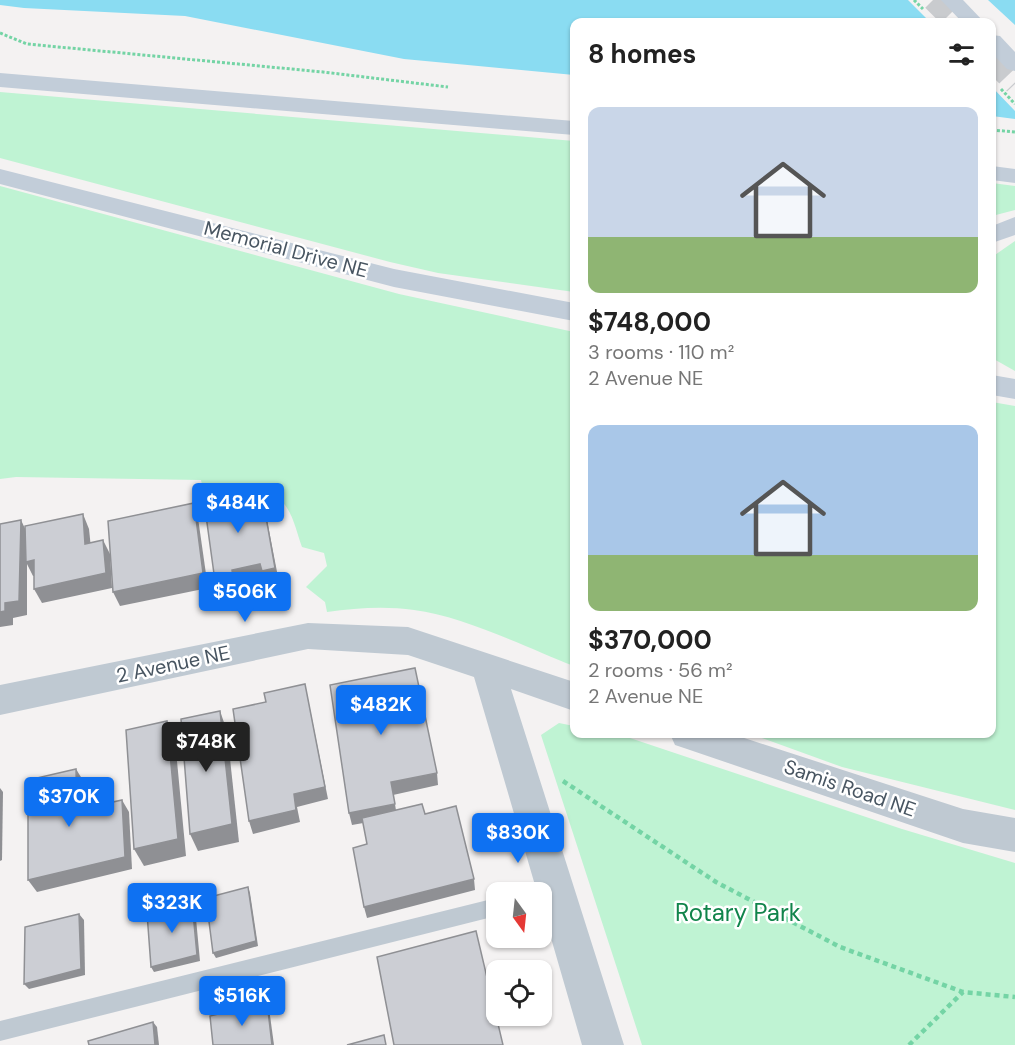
<!DOCTYPE html>
<html lang="en">
<head>
<meta charset="utf-8">
<style>
	:root { --surface:#fff; --page:#f2f2f2; --text:#222; --muted:#767676; --accent:#0e71f2 }
	body { margin:0; font-family:"DM Sans",sans-serif; background:var(--page); color:var(--text); height:100vh; display:flex; flex-direction:column; font-size:22px; white-space:nowrap }
	* { box-sizing:border-box; margin:0 }
	p { font-size:20px; color:var(--muted) }
	.icon { flex:none; width:33px; height:33px; fill:none; stroke:currentColor; stroke-width:2; stroke-linecap:round; stroke-linejoin:round }
	.map { position:relative; flex:1; overflow:hidden }
	.panel { position:absolute; left:570px; top:18px; width:426px; height:720px; display:flex; flex-direction:column; background:var(--surface); border-radius:12px; box-shadow:0 2px 4px #0004 }
	.panel>* { flex:none }
	.needle { width:39px; rotate:165deg }
	.fabs { position:absolute; left:486px; top:882px; display:grid; gap:12px }
	.fabs a { display:grid; place-items:center; width:66px; height:66px; border-radius:12px; background:var(--surface); box-shadow:0 2px 4px #0004; font-size:30px }
	.price { position:absolute; translate:-50% -51px; padding:0 14px; border-radius:6px; background:var(--accent); color:#fff; font-size:20px; line-height:39px; filter:drop-shadow(0 2px 3px #0008) }
	.price::after { content:''; position:absolute; left:50%; top:36px; width:18px; height:14px; margin-left:-9px; background:inherit; clip-path:polygon(0 0,100% 0,50% 100%) }
	.price.on { background:#222; color:#fff }
	ul { padding:0; list-style:none }
	li { display:grid; align-content:center; gap:12px; height:318px; padding:0 18px }
	li span { display:grid; place-items:center; height:186px; border-radius:12px; color:#555 }
	li>.icon { margin-inline-start:auto }
	span .icon { width:108px; height:108px; fill:#fffc; stroke-width:1 }
	li b { font-size:26px }
	h2 { display:flex; justify-content:space-between; align-items:center; height:72px; padding:0 18px; font-size:26px }
	.map>svg:first-child { display:block }
	.green { fill:#bff3d3 }
	.water { fill:#8adcf2 }
	.pier { fill:#f4f2f2 }
	.lines { fill:none; stroke-linecap:round; stroke-linejoin:round }
	.street-tunnel { stroke:#c9cbce; stroke-width:22; stroke-dasharray:22 10; stroke-linecap:butt }
	.path-far1 { stroke:#74d4a5; stroke-width:3; stroke-dasharray:3 2; stroke-linecap:butt }
	.path { stroke:#74d4a5; stroke-width:4.5; stroke-dasharray:5 4; stroke-linecap:butt }
	.lane { fill:#bfc9d2; fill-rule:evenodd }
	.street { fill:#bfc9d2; fill-rule:evenodd }
	.secondary { fill:#c2cdd9; fill-rule:evenodd }
	.shaded-wall { fill:#8f9094 }
	.building { fill:#ccced4; stroke:#8f9094; stroke-width:1.5 }
	.labels { text-anchor:middle; stroke-width:5; stroke-linejoin:round; paint-order:stroke }
	.street-label { font-size:20px; fill:#485561; stroke:#fff }
	.near-park-label { font-size:24px; fill:#11844b; stroke:#fff }
</style>
</head>
<body>
<div class="map">
<svg width="1015" height="1045" viewBox="0 0 1015 1045">
	<rect width="100%" height="100%" fill="#f4f2f2"/>
	<g class="green">
		<polygon points="0,92 574,141 574,292 438,273 390,262 0,158"/>
		<polygon points="992,183 1015,186 1015,210 992,216"/>
		<path d="M0,186L399,294L574,332V666C528,648 463,616 414,610C385,606 356,608 327,612L325,602L306,587L327,566L324,553L302,547C296,531 292,506 276,497C265,491 257,496 246,487L204,495L201,480L16,477L0,479Z"/>
		<polygon points="1015,241 1015,371 992,358 992,257"/>
		<polygon points="992,402 1015,406 1015,810 842,767 751,734 992,734"/>
		<polygon points="559,723 574,726 574,734 621,735 902,829 1015,863 1015,1045 642,1045 541,735"/>
	</g>
	<polygon class="water" points="0,0 1015,0 1015,119 992,116 992,22 574,22 574,75 404,59 185,16 24,8 0,5"/>
	<polygon class="pier" points="908,0 988,0 1015,25 1015,111 992,87 992,22 930,22"/>
	<g class="lines">
		<g class="street-tunnel">
			<polyline points="933,0 955,22"/>
			<polyline points="992,60 1015,84"/>
		</g>
		<g class="path-far1">
			<polyline points="914,0 923,9"/>
			<polyline points="0,33 27,44 323,72 448,87"/>
			<polyline points="1001,89 1015,104"/>
			<polyline points="992,130 1015,132"/>
		</g>
		<g class="path">
			<polyline points="563,781 716,882 840,947 963,992 1015,997"/>
			<polyline points="909,1045 963,992"/>
		</g>
		<polygon class="lane" points="496,898 496,916 0,1041 0,1021"/>
		<g class="street">
			<polygon points="308,623 408,627 574,682 574,711 511,689 624,1045 582,1045 542,907 542,892 537,892 474,677 408,655 308,649 0,715 0,685"/>
			<polygon points="670,734 732,734 963,809 1015,818 1015,852 963,843 687,749 675,745"/>
		</g>
		<g class="secondary">
			<polygon points="941,0 963,0 984,22 962,22"/>
			<polygon points="992,35 1000,36 1015,52 1015,71 1007,69 992,53"/>
			<polygon points="0,73 574,121 574,135 0,87"/>
			<polygon points="992,166 1015,169 1015,183 992,180"/>
			<polygon points="0,169 394,269 574,303 574,321 394,287 0,184"/>
			<polygon points="1015,217 1015,235 992,243 992,226"/>
			<polygon points="992,375 1015,379 1015,399 992,395"/>
		</g>
	</g>
	<g class="shaded-wall">
		<polygon points="261,489 279,582 266,585 264,579 236,585 237,591 219,595 215,581 232,570"/>
		<polygon points="194,503 198,518 208,588 120,606 113,592"/>
		<polygon points="83,514 89,529 92,558 85,544"/>
		<polygon points="21,520 28,535 41,575 33,576 27,564 27,615 13,618 13,625 0,627 0,612 5,603"/>
		<polygon points="103,540 110,554 112,588 42,603 34,589"/>
		<polygon points="305,684 328,799 297,807 300,822 253,834 249,821"/>
		<polygon points="220,711 227,731 239,842 198,851 190,834"/>
		<polygon points="167,721 175,740 186,856 144,866 134,849"/>
		<polygon points="76,769 84,782 85,822 77,810"/>
		<polygon points="437,773 438,785 393,795 391,782"/>
		<polygon points="0,788 3,792 2,860 0,861"/>
		<polygon points="122,800 129,812 132,869 37,892 28,880"/>
		<polygon points="395,804 397,817 352,825 349,813"/>
		<polygon points="474,879 475,890 367,918 364,907"/>
		<polygon points="248,887 250,893 258,946 216,958 213,953"/>
		<polygon points="192,902 195,908 200,961 154,972 151,967"/>
		<polygon points="79,914 84,920 85,975 29,989 24,984"/>
		<polygon points="267,1002 269,1008 274,1045 272,1045"/>
		<polygon points="153,1022 157,1027 159,1045 155,1045"/>
	</g>
	<g class="building">
		<polygon points="261,489 275,568 262,571 260,564 232,570 233,577 215,581 204,501"/>
		<polygon points="194,503 203,573 113,592 108,521"/>
		<polygon points="83,514 85,544 103,540 106,573 34,589 34,560 26,562 25,526"/>
		<polygon points="21,520 19,601 5,603 5,611 0,612 0,524"/>
		<polygon points="415,668 437,773 391,782 395,804 349,813 330,685"/>
		<polygon points="305,684 325,787 294,794 296,810 249,821 233,709 266,702 264,693"/>
		<polygon points="220,711 232,824 190,834 181,719"/>
		<polygon points="167,721 178,839 134,849 126,730"/>
		<polygon points="76,769 77,810 122,800 125,857 28,880 28,780"/>
		<polygon points="422,804 425,814 456,806 474,879 364,907 353,848 367,844 362,818"/>
		<polygon points="248,887 256,941 213,953 206,898"/>
		<polygon points="192,902 197,955 151,967 147,913"/>
		<polygon points="79,914 81,969 24,984 25,927"/>
		<polygon points="476,931 503,1045 394,1045 377,957"/>
		<polygon points="267,1002 272,1045 213,1045 210,1016"/>
		<polygon points="153,1022 155,1045 89,1045 88,1041"/>
		<polygon points="384,1035 386,1045 347,1045"/>
	</g>
	<g class="labels">
		<g class="street-label">
			<text transform="translate(286 249) rotate(15)" y="7">Memorial Drive NE</text>
			<text transform="translate(173 664) rotate(-12)" y="7">2 Avenue NE</text>
			<text transform="translate(850 788) rotate(19)" y="7">Samis Road NE</text>
		</g>
		<g class="near-park-label">
			<text x="738" y="921">Rotary Park</text>
		</g>
	</g>
</svg>
<div class="fabs">
<a><svg class="needle" viewBox="-14 -14 28 28"><path d="M0-13l5 13h-10z" fill="#e53935"/><path d="M0 13l5-13h-10z" fill="#767676"/></svg></a>
<a><svg class="icon" aria-label="locate" viewBox="0 0 24 24"><circle cx="12" cy="12" r="6"/><path d="M12 2v4M12 18v4M2 12h4M18 12h4"/></svg></a>
</div>
<b class="price" style="left:238px;top:534px">$484K</b>
<b class="price" style="left:245px;top:623px">$506K</b>
<b class="price" style="left:381px;top:736px">$482K</b>
<b class="price on" style="left:206px;top:773px">$748K</b>
<b class="price" style="left:69px;top:828px">$370K</b>
<b class="price" style="left:518px;top:864px">$830K</b>
<b class="price" style="left:172px;top:934px">$323K</b>
<b class="price" style="left:242px;top:1027px">$516K</b>
<section class="panel">
<h2>8 homes<svg class="icon" aria-label="filters" viewBox="0 0 24 24"><path d="M4 7h16M4 17h16"/><circle cx="9" cy="7" r="2"/><circle cx="15" cy="17" r="2"/></svg></h2>
<ul>
<li><span style="background:linear-gradient(#c9d6e8 70%,#8fb573 0)"><svg class="icon" aria-label="home" viewBox="0 0 24 24"><path d="M3 11l9-7 9 7M6 9v11h12V9"/></svg></span><div><b>$748,000</b><p>3 rooms · 110 m²</p><p>2 Avenue NE</p></div></li>
<li><span style="background:linear-gradient(#a9c7e8 70%,#8fb573 0)"><svg class="icon" aria-label="home" viewBox="0 0 24 24"><path d="M3 11l9-7 9 7M6 9v11h12V9"/></svg></span><div><b>$370,000</b><p>2 rooms · 56 m²</p><p>2 Avenue NE</p></div></li>
</ul>
</section>
</div>
</body>
</html>
